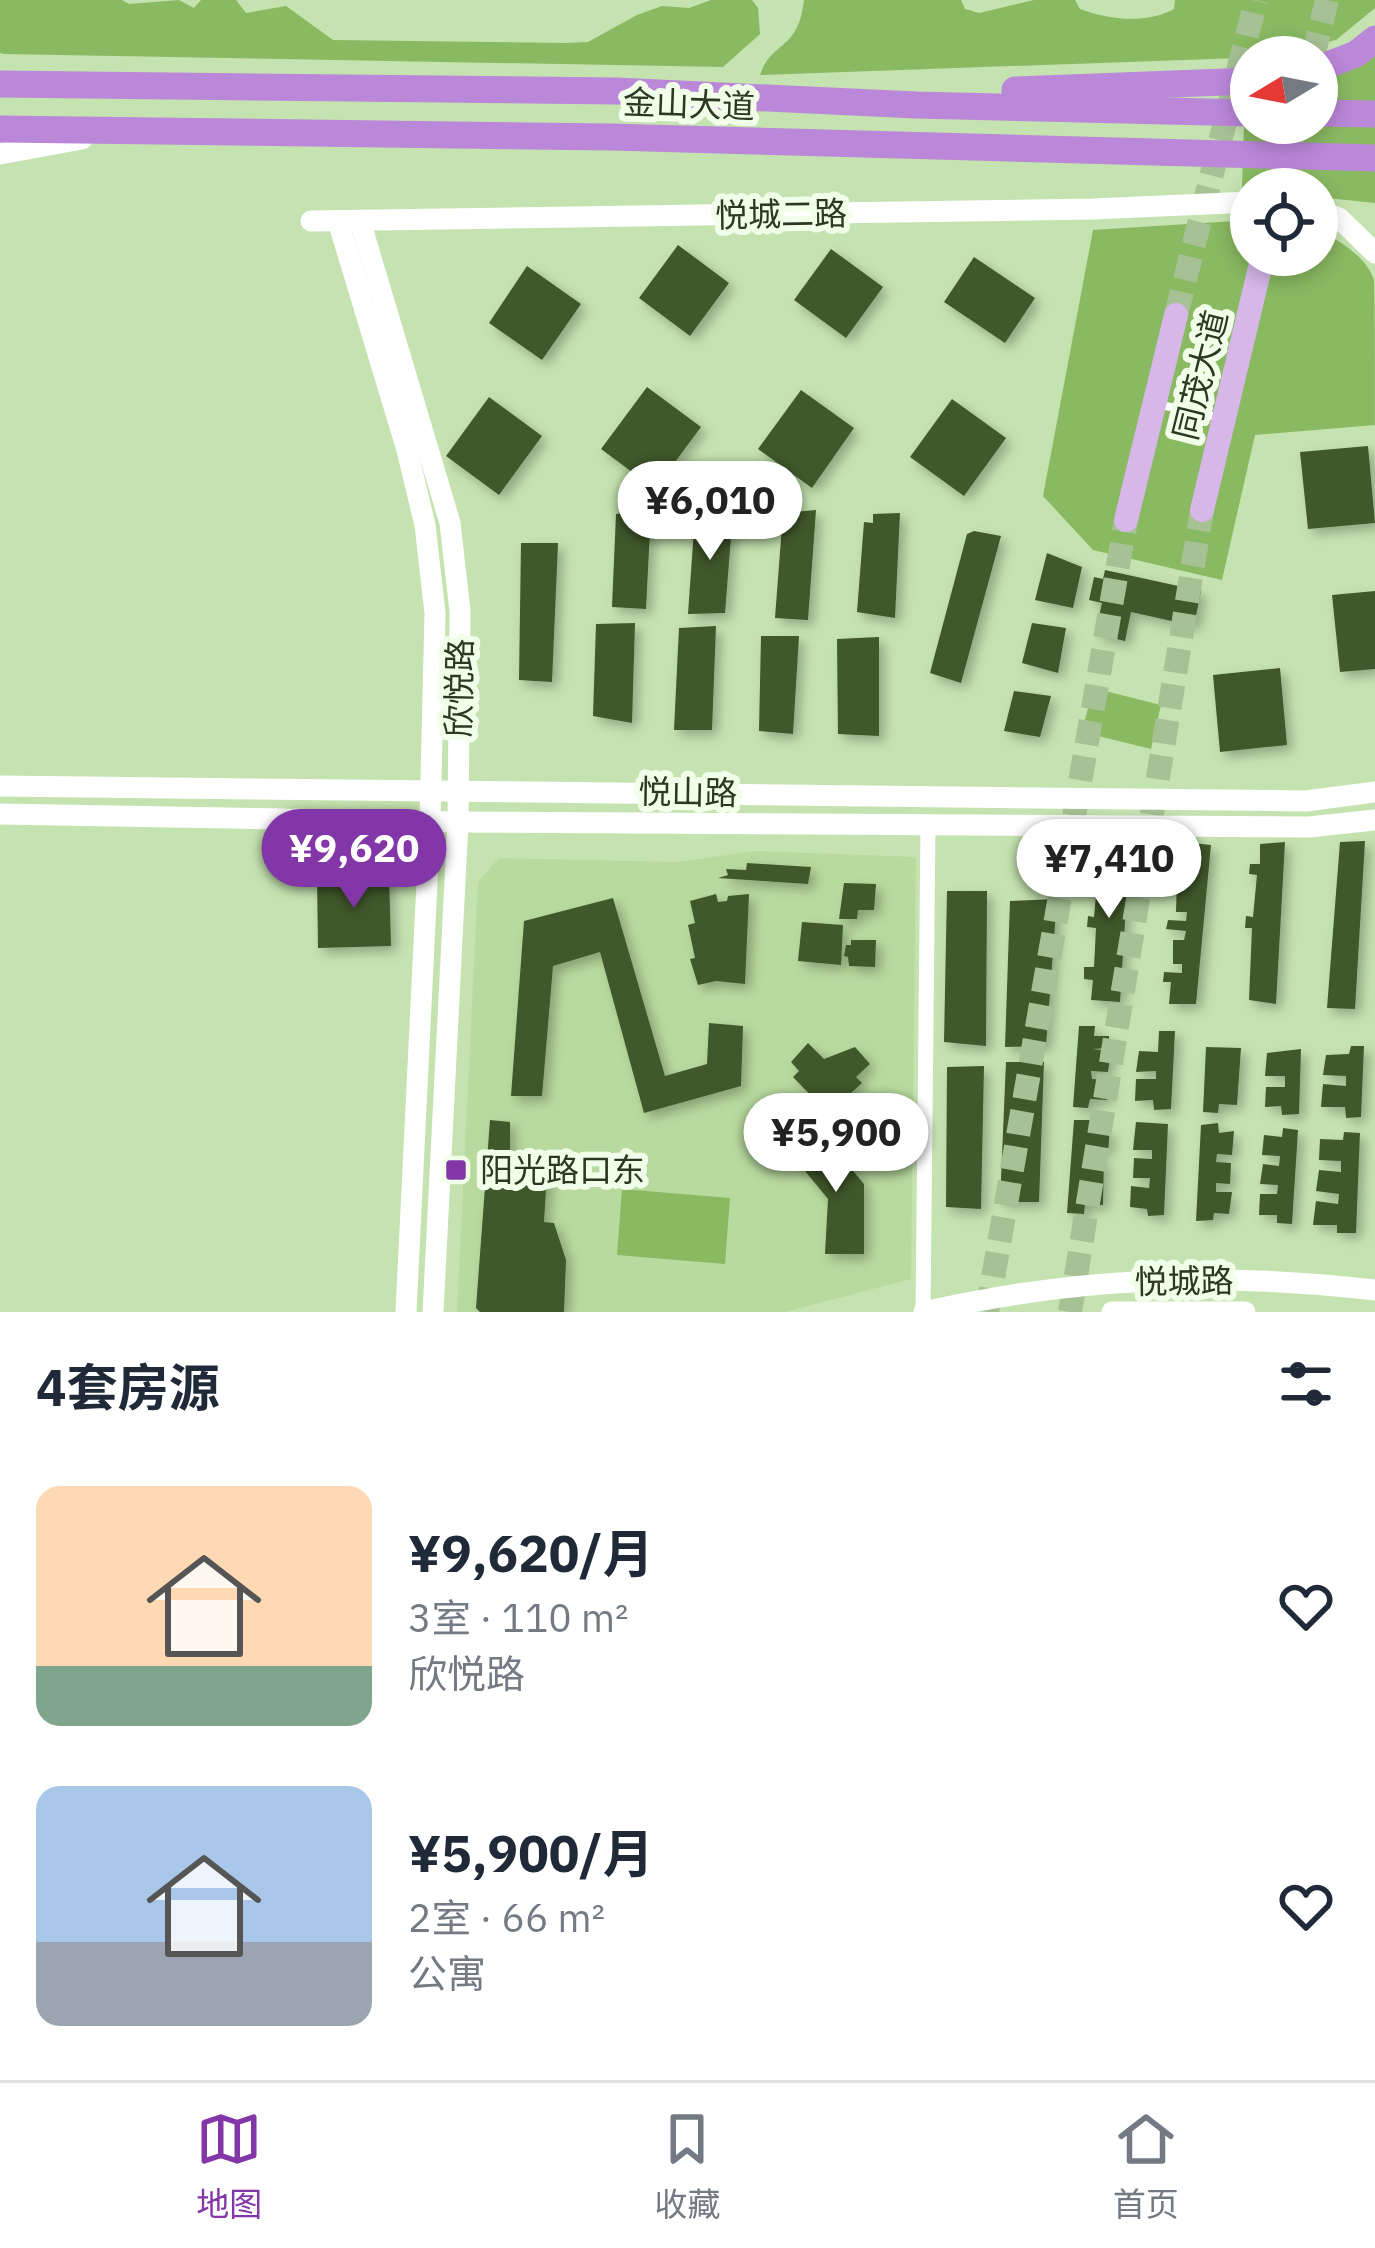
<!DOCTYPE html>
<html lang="zh">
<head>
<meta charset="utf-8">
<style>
	:root { --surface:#fff; --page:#f6f6f7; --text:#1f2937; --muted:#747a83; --line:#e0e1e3; --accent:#8236a7 }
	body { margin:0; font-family:"IBM Plex Sans","Noto Sans SC",sans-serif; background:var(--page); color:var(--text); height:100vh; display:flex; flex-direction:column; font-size:45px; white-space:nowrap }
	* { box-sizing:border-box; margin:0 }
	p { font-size:39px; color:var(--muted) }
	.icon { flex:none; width:66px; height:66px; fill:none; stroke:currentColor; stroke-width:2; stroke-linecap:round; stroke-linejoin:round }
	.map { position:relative; height:1312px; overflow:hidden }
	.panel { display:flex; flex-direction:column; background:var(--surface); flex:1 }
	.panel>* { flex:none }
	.needle { width:78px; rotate:260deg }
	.fabs { position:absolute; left:1230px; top:36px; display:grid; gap:24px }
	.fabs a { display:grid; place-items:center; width:108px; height:108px; border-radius:50%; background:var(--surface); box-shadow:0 6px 18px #0003; font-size:60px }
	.price { position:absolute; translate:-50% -102px; padding:0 27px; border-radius:42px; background:#fff; color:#222; font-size:39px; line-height:78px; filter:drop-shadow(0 3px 6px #0008) }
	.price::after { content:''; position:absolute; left:50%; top:72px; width:36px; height:27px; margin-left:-18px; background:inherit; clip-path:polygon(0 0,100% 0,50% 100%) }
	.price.selected { background:var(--accent); color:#fff }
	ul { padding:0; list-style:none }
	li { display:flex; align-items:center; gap:36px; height:300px; padding:0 36px }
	li span { display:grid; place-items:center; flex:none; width:336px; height:240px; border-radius:24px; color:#555 }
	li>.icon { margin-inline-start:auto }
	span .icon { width:144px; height:144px; fill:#fffc; stroke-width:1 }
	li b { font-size:51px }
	h2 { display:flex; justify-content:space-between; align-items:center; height:144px; padding:0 36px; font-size:51px }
	.menu { display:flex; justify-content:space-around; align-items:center; height:168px; border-top:3px solid var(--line); background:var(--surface); font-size:33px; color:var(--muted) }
	.menu a { display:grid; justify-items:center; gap:6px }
	.menu .selected { color:var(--accent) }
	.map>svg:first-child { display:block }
	.built { fill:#b8da9f }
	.green { fill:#89b961 }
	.building { fill:#40592c; filter:url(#shadow) }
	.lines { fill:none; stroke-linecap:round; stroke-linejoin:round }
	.primary-tunnel { stroke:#a6c194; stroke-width:24; stroke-dasharray:24 12; stroke-linecap:butt }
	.lane { stroke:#fff; stroke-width:8 }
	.street { stroke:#fff; stroke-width:15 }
	.secondary { stroke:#fff; stroke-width:21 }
	.primary { stroke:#d6b7e8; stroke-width:24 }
	.highway { stroke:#bb87d9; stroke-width:27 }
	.poi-dot { fill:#8236a7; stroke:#f1fee9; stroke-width:4.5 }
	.labels { text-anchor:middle; stroke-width:12; stroke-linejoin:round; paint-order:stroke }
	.street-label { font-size:33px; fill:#2c3824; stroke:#f1fee9 }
	.poi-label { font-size:33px; fill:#2c3824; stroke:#f1fee9; text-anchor:start }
</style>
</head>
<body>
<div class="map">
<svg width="1375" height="1312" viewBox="0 0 1375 1312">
	<defs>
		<filter id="shadow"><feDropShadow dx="5.5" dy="5.5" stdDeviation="6" flood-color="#0004"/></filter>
	</defs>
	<rect width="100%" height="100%" fill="#c5e3b0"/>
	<polygon class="built" points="757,851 916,857 911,1279 785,1312 457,1312 478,882 499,858 677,862"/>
	<g class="green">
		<polygon points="0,0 122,0 129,4 179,0 194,8 201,0 236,0 246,13 286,6 333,40 565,43 588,42 637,15 662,6 689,8 711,0 752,0 758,8 760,34 723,67 4,54 0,53"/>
		<path d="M804,0H961L965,9L979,13L1034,0H1075L1080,9C1109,20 1146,24 1174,9L1175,0H1375V8L1336,40L1268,57L760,75C772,40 798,52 804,0Z"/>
		<polygon points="1375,47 1375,203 1317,197 1317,189 1242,188 1245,95 1251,93 1251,123 1317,123 1317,78"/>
		<path d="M1251,220V255H1317V230C1339,240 1366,256 1374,280C1375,301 1375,396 1375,425L1255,435L1222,580L1093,550L1043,496L1093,230Z"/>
		<polygon points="1093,688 1161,705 1151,749 1082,732"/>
		<polygon points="622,1189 730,1198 725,1264 617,1255"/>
	</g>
	<g class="building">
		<polygon points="678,245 729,283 690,336 639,298"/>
		<polygon points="831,249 883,287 846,338 794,300"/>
		<polygon points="974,257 1035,298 1005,343 944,302"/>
		<polygon points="527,266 581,304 542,360 489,323"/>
		<polygon points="647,387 701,427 655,489 601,449"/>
		<polygon points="801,390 854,428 812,488 758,449"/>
		<polygon points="489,397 542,436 499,495 446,456"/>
		<polygon points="952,399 1006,438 964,496 910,457"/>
		<polygon points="1368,446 1375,523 1308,529 1300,452"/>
		<polygon points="651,510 646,609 612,607 616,514"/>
		<polygon points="816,510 808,620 775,618 783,513"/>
		<polygon points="733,512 725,613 688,614 695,515"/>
		<polygon points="900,513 895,618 857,612 864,522 873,523 873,514"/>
		<polygon points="974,531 1001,536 961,683 930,673 967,534"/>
		<polygon points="521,543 558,543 552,682 519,680"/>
		<polygon points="1047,553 1082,567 1073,608 1035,600"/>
		<polygon points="1105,570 1201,591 1194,626 1131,612 1125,641 1095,634 1102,603 1089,600 1094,577 1103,579"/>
		<polygon points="1375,591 1375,669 1340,672 1332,595"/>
		<polygon points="635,623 632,723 593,716 596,624"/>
		<polygon points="1032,623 1066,628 1058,673 1022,663"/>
		<polygon points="716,626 712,730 674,730 679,628"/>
		<polygon points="761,636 799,636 793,734 759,731"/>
		<polygon points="879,637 879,736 838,734 837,639"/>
		<polygon points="1280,668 1287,745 1220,752 1213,675"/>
		<polygon points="1014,691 1051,696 1040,737 1004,731"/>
		<polygon points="1365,841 1355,1009 1327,1008 1340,842"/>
		<polygon points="1101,842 1130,842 1120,1002 1091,1000 1093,980 1084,979 1084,967 1094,967 1096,928 1087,927 1088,916 1094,917 1098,874 1091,874 1092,864 1100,863"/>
		<polygon points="1181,842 1211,845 1196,1004 1169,1004 1171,982 1163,982 1164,972 1182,973 1182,964 1173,964 1173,940 1184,940 1186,931 1166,929 1168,920 1186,921 1187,912 1176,912 1177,877 1170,876 1170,866 1180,867"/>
		<polygon points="1285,842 1276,1004 1249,1000 1252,928 1245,928 1246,916 1253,917 1257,875 1249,874 1250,864 1260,864 1260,844"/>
		<polygon points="747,863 811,867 808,884 718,878 728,875 726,869 746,870"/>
		<polygon points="389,875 391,946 318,948 317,876"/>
		<polygon points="844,883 876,884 874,910 858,910 857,919 839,919"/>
		<polygon points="947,891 987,891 986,1046 944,1042"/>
		<polygon points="716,894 718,902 727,901 728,896 749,894 745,984 716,981 698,985 690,959 695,958 688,925 695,923 690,901"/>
		<polygon points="613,898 665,1076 707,1064 709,1023 743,1026 741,1086 644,1113 600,952 553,966 542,1096 511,1096 524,921"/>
		<polygon points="1057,899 1046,1046 1005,1047 1010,901"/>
		<polygon points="802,922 843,925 841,965 798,961"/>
		<polygon points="851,940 876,940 875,967 849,966 848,957 844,956 846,945 851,945"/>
		<polygon points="1079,1026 1095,1026 1094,1036 1109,1036 1109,1048 1092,1049 1111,1051 1108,1072 1091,1071 1092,1079 1109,1080 1107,1100 1090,1099 1088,1108 1073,1107"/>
		<polygon points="1159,1031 1175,1031 1171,1109 1154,1110 1153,1100 1135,1101 1136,1079 1156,1079 1156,1071 1136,1072 1139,1051 1158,1052"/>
		<polygon points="808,1043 824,1059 855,1047 870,1064 856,1077 862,1083 839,1104 819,1104 793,1077 799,1071 791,1062"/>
		<polygon points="1351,1046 1364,1046 1361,1117 1346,1118 1345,1107 1321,1107 1323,1084 1346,1086 1346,1076 1323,1075 1326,1055 1349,1054"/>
		<polygon points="1206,1047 1241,1048 1237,1105 1219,1104 1218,1113 1203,1112"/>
		<polygon points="1301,1049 1299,1114 1282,1115 1281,1106 1265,1107 1266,1087 1285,1087 1285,1076 1265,1076 1267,1053"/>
		<polygon points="1006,1062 1044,1062 1039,1202 1000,1202"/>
		<polygon points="984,1066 981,1209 946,1207 947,1067"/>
		<polygon points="490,1120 510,1122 510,1158 548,1158 544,1222 554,1223 566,1260 564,1312 480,1312 476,1308"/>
		<polygon points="1074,1120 1091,1120 1090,1129 1110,1130 1108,1151 1089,1149 1088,1158 1104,1158 1103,1205 1085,1204 1084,1214 1067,1213"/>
		<polygon points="1136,1122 1168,1124 1164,1215 1148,1216 1147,1209 1130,1207 1131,1186 1149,1188 1150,1178 1133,1178 1134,1158 1152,1159 1152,1150 1133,1150"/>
		<polygon points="1218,1123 1219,1133 1234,1131 1232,1155 1217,1154 1216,1162 1231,1163 1230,1184 1216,1183 1216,1192 1232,1192 1229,1214 1214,1213 1213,1220 1196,1221 1201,1125"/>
		<polygon points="1283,1128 1298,1130 1292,1224 1277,1223 1277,1215 1259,1215 1260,1194 1277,1194 1278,1185 1260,1184 1263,1164 1279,1166 1280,1156 1262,1155 1264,1135 1282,1137"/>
		<polygon points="819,1130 864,1184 864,1254 825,1254 828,1199 792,1155"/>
		<polygon points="1344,1132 1360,1133 1356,1233 1337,1233 1337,1225 1313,1225 1316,1201 1338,1204 1339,1194 1316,1191 1319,1170 1341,1172 1341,1161 1319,1160 1320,1139 1343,1140"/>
	</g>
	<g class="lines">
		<g class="primary-tunnel">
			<polyline points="1313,57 1327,0"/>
			<polyline points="1280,189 1296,123"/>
			<polyline points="1176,315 1256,0"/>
			<polyline points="987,1312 1126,520"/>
			<polyline points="1070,1312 1202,510"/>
		</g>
		<polyline class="lane" points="1161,405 1222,418"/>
		<polyline class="street" points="923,1312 928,825"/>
		<g class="secondary">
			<polyline points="0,154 82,139"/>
			<polyline points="1317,210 1339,218 1375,253"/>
			<polyline points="311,221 1093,209 1251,202"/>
			<polyline points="338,221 407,450 425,525 435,613 430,821 406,1312"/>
			<polyline points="360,221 450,523 460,611 458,822 433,1312"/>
			<polyline points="0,786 1306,801 1375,792"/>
			<polyline points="0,814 458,822 1309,827 1375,820"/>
			<path d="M924,1312C1077,1277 1219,1272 1375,1290"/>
			<polyline points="1112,1312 1245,1312"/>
		</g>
		<g class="primary">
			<polyline points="1202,510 1263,255"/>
			<polyline points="1126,520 1176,315"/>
		</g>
		<g class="highway">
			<polyline points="1317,69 1356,54 1375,39"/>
			<polyline points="0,84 616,91 916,105 1251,113"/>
			<polyline points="1015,90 1251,81"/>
			<polyline points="1317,113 1375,114"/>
			<polyline points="0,129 611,137 1375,158"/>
		</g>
	</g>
	<rect class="poi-dot" x="444" y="1158" width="24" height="24" rx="6"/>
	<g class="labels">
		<g class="street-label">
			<text transform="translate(689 104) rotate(2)" y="12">金山大道</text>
			<text transform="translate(781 214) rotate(-1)" y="12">悦城二路</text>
			<text transform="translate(1200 375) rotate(-76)" y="12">同茂大道</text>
			<text transform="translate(459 688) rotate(-89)" y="12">欣悦路</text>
			<text transform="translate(688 792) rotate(1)" y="12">悦山路</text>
			<text transform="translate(1184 1281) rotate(-1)" y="12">悦城路</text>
		</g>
		<g class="poi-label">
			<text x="480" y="1182">阳光路口东</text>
		</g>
	</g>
</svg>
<div class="fabs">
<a><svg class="needle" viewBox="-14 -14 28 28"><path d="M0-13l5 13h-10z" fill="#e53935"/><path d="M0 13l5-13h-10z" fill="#747a83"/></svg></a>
<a><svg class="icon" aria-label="locate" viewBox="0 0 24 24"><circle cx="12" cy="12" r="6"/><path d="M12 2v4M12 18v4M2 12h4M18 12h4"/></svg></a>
</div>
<b class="price" style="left:710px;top:563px">¥6,010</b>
<b class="price selected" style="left:354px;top:911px">¥9,620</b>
<b class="price" style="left:1109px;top:921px">¥7,410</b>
<b class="price" style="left:836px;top:1195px">¥5,900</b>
</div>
<section class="panel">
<h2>4套房源<svg class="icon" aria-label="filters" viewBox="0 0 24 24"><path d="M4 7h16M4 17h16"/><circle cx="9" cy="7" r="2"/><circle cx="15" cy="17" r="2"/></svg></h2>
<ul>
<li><span style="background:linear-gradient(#ffd9b3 75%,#7fa58c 0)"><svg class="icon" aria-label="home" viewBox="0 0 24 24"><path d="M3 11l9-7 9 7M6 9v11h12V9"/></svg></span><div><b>¥9,620/月</b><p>3室 · 110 m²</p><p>欣悦路</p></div><svg class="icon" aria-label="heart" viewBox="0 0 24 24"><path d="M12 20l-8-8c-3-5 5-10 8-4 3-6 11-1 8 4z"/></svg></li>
<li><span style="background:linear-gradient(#a9c7e8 65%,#9aa5b1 0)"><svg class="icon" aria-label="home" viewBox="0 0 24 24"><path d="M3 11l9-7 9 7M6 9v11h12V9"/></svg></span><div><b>¥5,900/月</b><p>2室 · 66 m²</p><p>公寓</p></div><svg class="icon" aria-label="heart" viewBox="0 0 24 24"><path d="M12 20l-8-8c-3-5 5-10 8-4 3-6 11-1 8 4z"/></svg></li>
</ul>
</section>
<nav class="menu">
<a class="selected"><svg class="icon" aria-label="map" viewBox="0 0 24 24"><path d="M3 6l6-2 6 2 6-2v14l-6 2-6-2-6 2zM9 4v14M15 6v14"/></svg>地图</a>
<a><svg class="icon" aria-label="saved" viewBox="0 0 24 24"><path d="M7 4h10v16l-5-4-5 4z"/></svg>收藏</a>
<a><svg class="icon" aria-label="home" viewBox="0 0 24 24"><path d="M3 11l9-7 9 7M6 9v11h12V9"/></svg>首页</a>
</nav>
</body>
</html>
